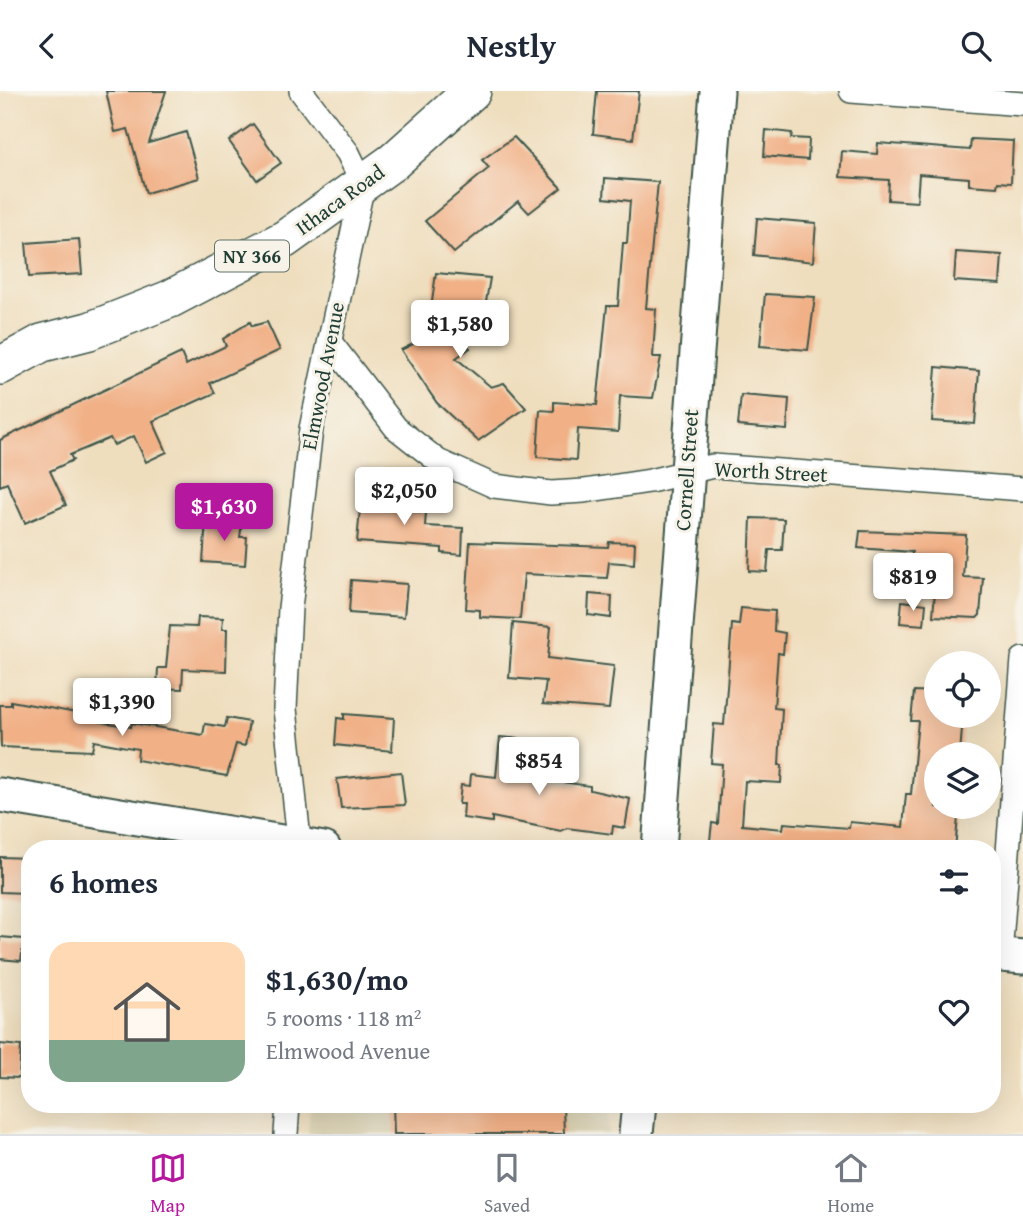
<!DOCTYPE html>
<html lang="en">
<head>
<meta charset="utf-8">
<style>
	:root { --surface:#fff; --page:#f6f6f7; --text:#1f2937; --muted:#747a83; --line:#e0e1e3; --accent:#b5179e }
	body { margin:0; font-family:"Gentium Book Plus",serif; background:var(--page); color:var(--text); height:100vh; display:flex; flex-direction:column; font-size:26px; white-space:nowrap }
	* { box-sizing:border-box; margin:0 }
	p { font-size:23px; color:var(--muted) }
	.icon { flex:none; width:38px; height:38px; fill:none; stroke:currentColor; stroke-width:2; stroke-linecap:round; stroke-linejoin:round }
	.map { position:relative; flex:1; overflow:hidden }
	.side { position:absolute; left:21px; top:749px; width:980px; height:273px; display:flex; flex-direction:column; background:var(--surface); border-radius:28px; box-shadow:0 7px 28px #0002 }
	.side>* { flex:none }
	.buttons { position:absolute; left:924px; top:560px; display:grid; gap:14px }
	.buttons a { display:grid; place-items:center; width:77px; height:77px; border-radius:50%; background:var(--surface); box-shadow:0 7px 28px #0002; font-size:35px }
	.price { position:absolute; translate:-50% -60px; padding:0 16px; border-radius:7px; background:#fff; color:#222; font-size:23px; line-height:46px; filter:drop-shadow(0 2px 4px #0008) }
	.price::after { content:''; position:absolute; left:50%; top:42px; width:21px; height:16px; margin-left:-10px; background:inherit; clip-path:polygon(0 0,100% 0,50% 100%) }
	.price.on { background:var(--accent); color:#fff }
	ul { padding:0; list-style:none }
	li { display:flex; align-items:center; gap:21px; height:175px; padding:0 28px }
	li+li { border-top:2px solid var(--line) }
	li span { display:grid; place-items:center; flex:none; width:196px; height:140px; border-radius:21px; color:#555 }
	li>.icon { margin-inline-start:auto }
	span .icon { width:84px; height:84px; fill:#fffc; stroke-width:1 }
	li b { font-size:30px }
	h2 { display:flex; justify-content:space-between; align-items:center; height:84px; padding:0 28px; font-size:30px }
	header { display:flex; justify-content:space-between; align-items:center; height:91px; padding:0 28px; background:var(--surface); font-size:32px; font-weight:600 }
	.tabs { display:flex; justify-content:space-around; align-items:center; height:98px; border-top:2px solid var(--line); background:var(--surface); font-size:19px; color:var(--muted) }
	.tabs a { display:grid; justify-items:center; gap:4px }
	.tabs .on { color:var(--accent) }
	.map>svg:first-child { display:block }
	.built { fill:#dad1b2 }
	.building { fill:#f1b086 }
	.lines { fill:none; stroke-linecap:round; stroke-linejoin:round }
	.street-casing { stroke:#3e5549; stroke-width:26 }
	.secondary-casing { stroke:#3e5549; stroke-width:37 }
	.primary-casing { stroke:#3e5549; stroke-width:40 }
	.street { stroke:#fff; stroke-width:23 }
	.secondary { stroke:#fff; stroke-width:33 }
	.primary { stroke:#fff; stroke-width:37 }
	.labels { text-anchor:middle; stroke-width:6; stroke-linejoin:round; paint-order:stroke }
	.shield { fill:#f7f3e8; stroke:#60746a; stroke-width:2 }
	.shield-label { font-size:19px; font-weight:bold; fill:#1f3d34 }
	.street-label { font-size:21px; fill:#1f3d34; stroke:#f7f3e8 }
</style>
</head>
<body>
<header><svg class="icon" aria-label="back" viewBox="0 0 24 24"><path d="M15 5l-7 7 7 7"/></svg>Nestly<svg class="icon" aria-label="search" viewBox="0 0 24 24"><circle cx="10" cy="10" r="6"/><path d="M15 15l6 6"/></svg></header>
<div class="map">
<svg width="1023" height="1043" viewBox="0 0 1023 1043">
	<rect width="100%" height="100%" fill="#f7f3e8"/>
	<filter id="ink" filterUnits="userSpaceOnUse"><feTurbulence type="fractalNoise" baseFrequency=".0143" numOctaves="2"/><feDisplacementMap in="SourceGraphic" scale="14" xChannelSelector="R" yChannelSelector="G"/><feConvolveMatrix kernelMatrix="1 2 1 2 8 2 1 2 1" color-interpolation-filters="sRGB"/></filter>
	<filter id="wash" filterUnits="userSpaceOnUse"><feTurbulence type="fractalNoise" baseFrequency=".00686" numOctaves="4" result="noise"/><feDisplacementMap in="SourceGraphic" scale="28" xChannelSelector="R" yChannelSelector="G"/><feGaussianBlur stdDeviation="1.57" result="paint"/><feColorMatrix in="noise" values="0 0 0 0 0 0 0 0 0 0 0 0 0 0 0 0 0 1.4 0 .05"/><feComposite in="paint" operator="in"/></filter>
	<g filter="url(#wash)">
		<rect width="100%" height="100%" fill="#efdebe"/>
		<polygon class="built" points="310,1013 610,1013 608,1043 308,1043"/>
		<g id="blocks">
			<g class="building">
				<polygon points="106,0 166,0 149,52 186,41 199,87 146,102 128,38 115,41"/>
				<polygon points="597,0 639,0 633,48 593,43"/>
				<polygon points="253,33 281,72 257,89 229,50"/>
				<polygon points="766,39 792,42 791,47 809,48 808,69 764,65"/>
				<polygon points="514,46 561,97 529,122 518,110 454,162 425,130 489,77 482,69"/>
				<polygon points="971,48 1013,50 1011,92 998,91 997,96 969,94 969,87 919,83 917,111 888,109 889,89 840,86 842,60 877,63 878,52 970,59"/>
				<polygon points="605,87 658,91 646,217 656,218 653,266 661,266 653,307 620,305 618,341 578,338 576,369 537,366 540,319 554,320 554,311 597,314 607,215 618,215 623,152 627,152 630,110 604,107"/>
				<polygon points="757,127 816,132 813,171 754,164"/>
				<polygon points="79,148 82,183 29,186 26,152"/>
				<polygon points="956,161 1002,164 1000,193 954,190"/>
				<polygon points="436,182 490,187 483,229 438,225 470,257 456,267 491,296 504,292 526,317 478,350 437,312 401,259 427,246"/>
				<polygon points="765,203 815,206 808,259 760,255"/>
				<polygon points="250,231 252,235 267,231 280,259 210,292 215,302 153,330 167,361 146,371 134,345 114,354 110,347 70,364 73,369 50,380 66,414 25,432 7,392 0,395 0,349 181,262 186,274 226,255 223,248"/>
				<polygon points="936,276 979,280 975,333 932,330"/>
				<polygon points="741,304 789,308 787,339 738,335"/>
				<polygon points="361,407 412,412 411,420 426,421 425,435 463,437 462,464 442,462 442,457 357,451"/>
				<polygon points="751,427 784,428 782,459 769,459 767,481 749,480"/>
				<polygon points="206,429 242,432 240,446 247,446 245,474 203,471"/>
				<polygon points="860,440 966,444 963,486 983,487 980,524 977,527 933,525 937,474 916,472 911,470 912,461 858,457"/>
				<polygon points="470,451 608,456 609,451 635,452 634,473 609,471 607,487 524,483 520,528 480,526 480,519 466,518"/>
				<polygon points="351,489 407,493 404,526 349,522"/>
				<polygon points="589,503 612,505 611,527 588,524"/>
				<polygon points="902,510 926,513 924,534 900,532"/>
				<polygon points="741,517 775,520 774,540 785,542 783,563 778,562 774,617 782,618 779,674 782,674 781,692 745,690 742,734 783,738 784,732 849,737 850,731 903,736 906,703 911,703 918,630 911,630 914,600 936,601 936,625 963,625 960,663 936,663 936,716 959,716 955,758 709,758 712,732 718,733 722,673 711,672 714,633 724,634 732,533 739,534"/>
				<polygon points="198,526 223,527 222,538 227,538 226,580 183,578 182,598 157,597 158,577 166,577 170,535 197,536"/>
				<polygon points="513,532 551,536 548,567 614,575 609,618 543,613 546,590 509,587"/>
				<polygon points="11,610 93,625 92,629 131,636 132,632 203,644 205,633 225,636 227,627 249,631 245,655 236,653 227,685 137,669 138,658 94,650 92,660 1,656 0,614 11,614"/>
				<polygon points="344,623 394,627 392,660 335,654 337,627 344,628"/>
				<polygon points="500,646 531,649 528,686 590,695 590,699 630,708 625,737 613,735 612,743 567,737 561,740 492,726 492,731 463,727 464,713 459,713 461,694 470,695 471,683 496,686"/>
				<polygon points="401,681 405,714 341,717 337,688"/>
				<polygon points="0,766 28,767 26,802 0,801"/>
				<polygon points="0,846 24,848 21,870 0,868"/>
				<polygon points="0,953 21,955 19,987 0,986"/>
				<polygon points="393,1013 563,1013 564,1043 394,1043"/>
			</g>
		</g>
	</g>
	<g filter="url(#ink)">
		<use href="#blocks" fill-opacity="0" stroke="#3e5549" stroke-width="2"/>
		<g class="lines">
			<defs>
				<g id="street">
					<polyline points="851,0 1023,13"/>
					<polyline points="330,251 396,337 438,370 494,395 551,402 584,400 650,390 713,375 1023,398"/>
					<polyline points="300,758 285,618 290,517 311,338 363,93 348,62 301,0"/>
					<polyline points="1000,864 1023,568"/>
					<polyline points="286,1043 288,1013"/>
				</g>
				<g id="secondary">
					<polyline points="0,704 324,758"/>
					<polyline points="659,758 717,0"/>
					<polyline points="992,863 1023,866"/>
					<polyline points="636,1043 639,1013"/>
				</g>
				<polyline id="primary" points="0,275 42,252 89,240 170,208 285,148 394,70 472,0"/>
			</defs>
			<use href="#street" class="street-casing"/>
			<use href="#secondary" class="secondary-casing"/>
			<use href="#primary" class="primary-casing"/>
			<use href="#street" class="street"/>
			<use href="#secondary" class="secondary"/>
			<use href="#primary" class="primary"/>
		</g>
	</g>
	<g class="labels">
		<rect class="shield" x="215" y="149.5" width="74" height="31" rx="5"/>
		<g class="shield-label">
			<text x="252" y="172">NY 366</text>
		</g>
		<g class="street-label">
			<text transform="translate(340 109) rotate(-36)" y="7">Ithaca Road</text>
			<text transform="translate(323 285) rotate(-79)" y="7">Elmwood Avenue</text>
			<text transform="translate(687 379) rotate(-86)" y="7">Cornell Street</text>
			<text transform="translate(771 381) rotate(3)" y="7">Worth Street</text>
		</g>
	</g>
</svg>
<div class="buttons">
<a><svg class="icon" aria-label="locate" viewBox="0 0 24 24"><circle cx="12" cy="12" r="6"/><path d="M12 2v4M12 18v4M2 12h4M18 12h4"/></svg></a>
<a><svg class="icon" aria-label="layers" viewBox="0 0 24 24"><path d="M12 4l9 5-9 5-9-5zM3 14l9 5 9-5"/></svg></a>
</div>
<b class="price" style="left:460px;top:269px">$1,580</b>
<b class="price" style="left:404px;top:436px">$2,050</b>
<b class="price on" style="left:224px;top:452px">$1,630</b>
<b class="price" style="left:913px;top:522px">$819</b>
<b class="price" style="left:122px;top:647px">$1,390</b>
<b class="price" style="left:539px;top:706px">$854</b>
<section class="side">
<h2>6 homes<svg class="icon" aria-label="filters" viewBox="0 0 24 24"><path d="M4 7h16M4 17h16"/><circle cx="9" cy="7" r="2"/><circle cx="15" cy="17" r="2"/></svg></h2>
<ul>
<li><span style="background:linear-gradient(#ffd9b3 70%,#7fa58c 0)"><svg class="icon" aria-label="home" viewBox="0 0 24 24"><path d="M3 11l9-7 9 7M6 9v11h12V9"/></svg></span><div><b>$1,630/mo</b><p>5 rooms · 118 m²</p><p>Elmwood Avenue</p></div><svg class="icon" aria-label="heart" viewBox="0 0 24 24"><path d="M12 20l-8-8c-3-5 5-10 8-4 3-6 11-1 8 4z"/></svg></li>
</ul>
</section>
</div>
<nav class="tabs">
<a class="on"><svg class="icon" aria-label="map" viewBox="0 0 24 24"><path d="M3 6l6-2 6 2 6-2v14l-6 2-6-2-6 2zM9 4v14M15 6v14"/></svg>Map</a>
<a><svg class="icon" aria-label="saved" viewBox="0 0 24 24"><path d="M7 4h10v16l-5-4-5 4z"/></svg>Saved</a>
<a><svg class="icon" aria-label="home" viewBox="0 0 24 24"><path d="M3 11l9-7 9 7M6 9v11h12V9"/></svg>Home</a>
</nav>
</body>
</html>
